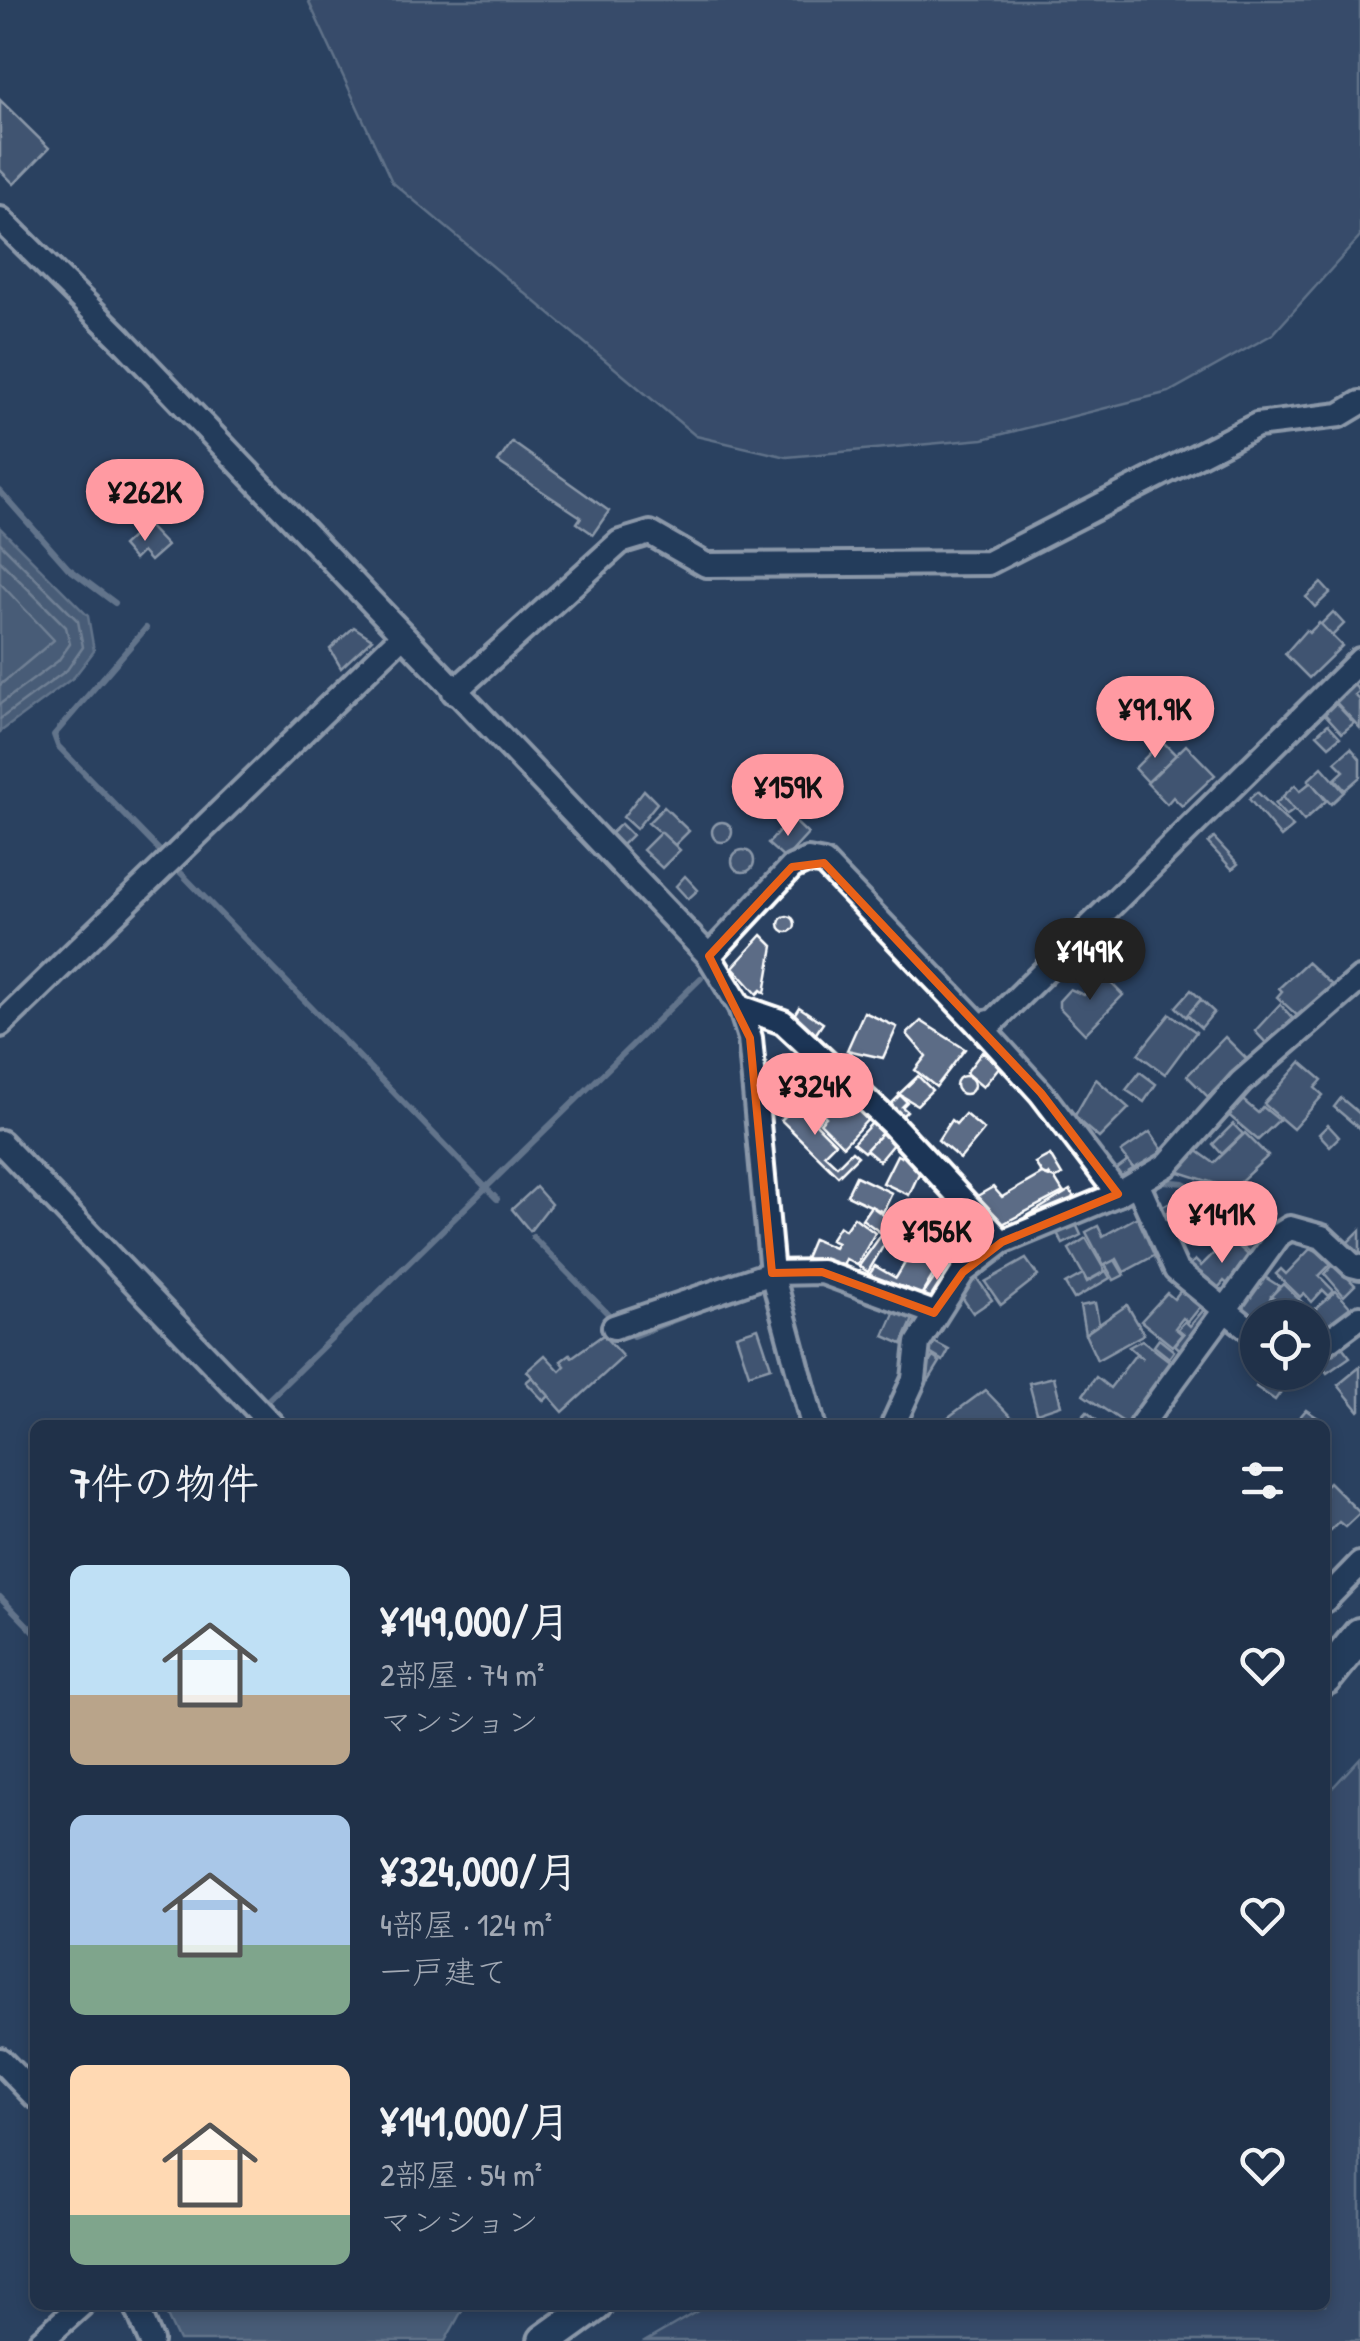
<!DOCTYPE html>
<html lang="ja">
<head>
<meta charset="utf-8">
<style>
	:root { --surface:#203149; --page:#283950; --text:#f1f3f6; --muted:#a2a9b4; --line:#3d4c61; --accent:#ff9aa2 }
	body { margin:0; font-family:"Patrick Hand","Klee One",sans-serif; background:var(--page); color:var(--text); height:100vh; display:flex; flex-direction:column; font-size:38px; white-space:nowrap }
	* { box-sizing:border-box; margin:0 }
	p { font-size:32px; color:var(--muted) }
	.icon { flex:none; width:55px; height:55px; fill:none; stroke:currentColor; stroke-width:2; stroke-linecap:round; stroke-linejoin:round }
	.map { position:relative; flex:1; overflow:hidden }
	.sheet { position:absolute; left:30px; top:1420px; width:1300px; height:890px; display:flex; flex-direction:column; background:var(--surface); border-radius:15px; box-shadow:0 5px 15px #0003,0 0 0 2px var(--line) }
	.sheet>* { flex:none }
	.buttons { position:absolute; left:1240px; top:1300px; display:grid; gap:20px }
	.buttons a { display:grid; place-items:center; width:90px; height:90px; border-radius:50%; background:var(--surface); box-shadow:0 5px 15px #0003,0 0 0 2px var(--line); font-size:50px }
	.price { position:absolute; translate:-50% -85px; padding:0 22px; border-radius:35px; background:var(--accent); color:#111; font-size:32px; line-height:65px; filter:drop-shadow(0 2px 5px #0008) }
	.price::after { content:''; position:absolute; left:50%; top:60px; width:30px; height:22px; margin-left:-15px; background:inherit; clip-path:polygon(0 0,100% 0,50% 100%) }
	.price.active { background:#222; color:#fff }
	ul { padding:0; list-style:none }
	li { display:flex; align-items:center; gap:30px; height:250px; padding:0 40px }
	li span { display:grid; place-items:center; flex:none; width:280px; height:200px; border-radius:15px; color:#555 }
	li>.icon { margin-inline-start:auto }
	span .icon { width:120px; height:120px; fill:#fffc; stroke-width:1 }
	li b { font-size:42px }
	h2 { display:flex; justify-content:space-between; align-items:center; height:120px; padding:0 40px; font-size:42px }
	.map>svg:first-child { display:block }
	.green { fill:#465975; stroke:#a2acba; stroke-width:2.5 }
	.water { fill:#6d7d92; stroke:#a7b1be; stroke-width:2.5 }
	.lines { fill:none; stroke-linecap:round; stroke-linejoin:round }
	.shore { stroke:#c5cbd3; stroke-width:2.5 }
	.stream { stroke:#a7b1be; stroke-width:6 }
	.building { fill:#5b6c86; stroke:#fff; stroke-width:2.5 }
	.minor-casing { stroke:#fff; stroke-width:30 }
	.highway-casing { stroke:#fff; stroke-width:40 }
	.minor { stroke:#1d3557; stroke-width:22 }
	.highway { stroke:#1d3557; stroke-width:32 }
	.marked { fill:none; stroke:#e96118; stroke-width:8; stroke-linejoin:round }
</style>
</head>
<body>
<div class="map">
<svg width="1360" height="2341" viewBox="0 0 1360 2341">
	<rect width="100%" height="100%" fill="#2a4161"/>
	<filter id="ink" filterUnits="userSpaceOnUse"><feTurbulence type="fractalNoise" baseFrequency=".01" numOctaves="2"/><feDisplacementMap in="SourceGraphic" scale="20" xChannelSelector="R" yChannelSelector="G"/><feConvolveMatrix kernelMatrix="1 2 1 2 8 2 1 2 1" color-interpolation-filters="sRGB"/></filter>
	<g filter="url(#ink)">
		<g class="green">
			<polygon points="308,0 1360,0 1360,237 1273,334 1169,392 983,439 787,457 696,436 392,182"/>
			<polygon points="1360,1758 1360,2341 646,2341 708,2305 1325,2305 1325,1796"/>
		</g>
		<g class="water">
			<polygon points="0,528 88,616 94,651 74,677 0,732"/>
			<polygon points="162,2305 465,2305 445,2341 179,2341"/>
		</g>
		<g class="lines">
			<g class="shore">
				<polyline points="0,543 78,621 83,647 67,670 0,719"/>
				<polyline points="0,561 66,627 70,644 58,661 0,704"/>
				<polyline points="0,583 54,640 0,685"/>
			</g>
			<g class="stream">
				<polyline points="0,491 68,568 115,603"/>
				<polyline points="146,628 54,735 58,746 161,852"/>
				<polyline points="178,870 497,1199"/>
				<polyline points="991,1007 1096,905"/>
				<polyline points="1151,1188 1164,1181 1183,1183 1224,1204 1243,1204 1276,1226"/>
				<polyline points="533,1237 613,1319"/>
				<polyline points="633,1336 721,1302"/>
				<polyline points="267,1401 701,978"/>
				<polyline points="241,1425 248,1418"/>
				<polyline points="0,1597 35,1633"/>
			</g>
		</g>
		<g class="building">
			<polygon points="0,100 49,148 14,184 0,170"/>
			<polygon points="512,442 609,511 593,534 577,523 581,517 498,462"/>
			<polygon points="146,524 167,546 150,561 142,552 134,560 122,546"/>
			<polygon points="1321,583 1330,593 1315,607 1306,597"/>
			<polygon points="1333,612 1344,624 1332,636 1321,624"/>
			<polygon points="1319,623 1342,646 1309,678 1285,654 1306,630 1309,633"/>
			<polygon points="354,627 372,639 341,668 330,649"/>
			<polygon points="1352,683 1360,691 1355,695 1360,700 1360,728 1334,700"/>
			<polygon points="1334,702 1354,723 1342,733 1323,712"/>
			<polygon points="1328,724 1340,737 1329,746 1317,734"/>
			<polygon points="1162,741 1176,755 1148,782 1135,768"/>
			<polygon points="1186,745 1215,775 1182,806 1173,797 1167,804 1147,783"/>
			<polygon points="1351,748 1360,759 1360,777 1345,790 1335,779 1344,771 1335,762"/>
			<polygon points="1322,767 1344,792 1331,804 1308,780"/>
			<polygon points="1311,782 1326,801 1304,821 1283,796 1295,785 1300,791"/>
			<polygon points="644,790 657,803 636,829 623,817"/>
			<polygon points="1257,792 1293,827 1281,837 1249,799"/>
			<polygon points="1283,797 1294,810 1286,816 1275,804"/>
			<polygon points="664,807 689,831 675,845 648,823"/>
			<polygon points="791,818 808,834 785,859 768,844"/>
			<circle cx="722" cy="832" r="10"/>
			<polygon points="621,824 632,835 622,845 610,834"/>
			<polygon points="661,832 680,850 662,868 643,850"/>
			<polygon points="1214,838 1238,864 1232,869 1208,843"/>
			<circle cx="743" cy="861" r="11"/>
			<polygon points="685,876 698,890 688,899 676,886"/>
			<circle cx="787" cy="924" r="8"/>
			<polygon points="762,935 773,946 765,993 761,990 757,994 733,967"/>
			<polygon points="1092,940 1102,955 1090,963 1080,948"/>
			<polygon points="1307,962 1332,985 1301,1019 1277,997 1282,991 1279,988"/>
			<polygon points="1100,972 1123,995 1085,1034 1059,1007 1059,1001 1070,989 1084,995"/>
			<polygon points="1191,990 1201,999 1186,1017 1176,1007"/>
			<polygon points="1201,1000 1214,1012 1201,1028 1187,1015"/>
			<polygon points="1280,1004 1296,1022 1268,1045 1255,1031"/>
			<polygon points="799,1007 823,1023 813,1038 789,1023"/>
			<polygon points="864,1012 897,1027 883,1058 847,1050"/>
			<polygon points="1170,1014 1196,1032 1165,1074 1138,1054"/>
			<polygon points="921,1021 965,1049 936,1087 915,1070 926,1056 907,1034"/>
			<polygon points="1225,1037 1247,1059 1225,1088 1221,1084 1208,1097 1187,1076"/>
			<polygon points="849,1052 861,1064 852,1073 840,1061"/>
			<polygon points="982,1052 1000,1066 983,1087 966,1073"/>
			<polygon points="1301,1062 1322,1080 1315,1088 1323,1095 1293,1129 1264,1104"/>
			<polygon points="1140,1072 1156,1084 1144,1102 1126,1090"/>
			<circle cx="965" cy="1085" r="9"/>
			<polygon points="918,1076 932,1090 917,1105 899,1094"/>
			<polygon points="1096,1079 1129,1108 1099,1138 1074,1117"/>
			<polygon points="847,1093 872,1115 843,1146 820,1123 826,1117 823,1114"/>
			<polygon points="900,1095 907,1102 902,1107 907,1111 896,1122 885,1110"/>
			<polygon points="1238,1096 1258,1113 1263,1107 1279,1120 1258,1140 1225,1112"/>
			<polygon points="801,1098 822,1117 816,1123 796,1104"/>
			<polygon points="1341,1098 1360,1114 1360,1129 1334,1107"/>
			<polygon points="797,1105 835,1143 824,1154 837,1166 852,1151 858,1156 838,1176 781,1120"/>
			<polygon points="965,1114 984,1130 960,1159 938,1140 951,1120 956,1124"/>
			<polygon points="875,1120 884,1131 864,1152 853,1143"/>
			<polygon points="1233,1124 1243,1134 1222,1154 1213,1144"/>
			<polygon points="1328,1125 1339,1137 1330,1146 1319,1134"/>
			<polygon points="884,1131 894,1143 879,1161 866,1150"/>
			<polygon points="1150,1132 1166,1155 1140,1176 1121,1152"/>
			<polygon points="1245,1133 1268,1156 1232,1189 1173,1170 1193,1148 1214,1163"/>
			<polygon points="904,1152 921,1169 909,1195 883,1183 897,1155 901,1157"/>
			<polygon points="1050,1155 1062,1175 1052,1180 1049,1174 1044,1177 1035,1163"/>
			<polygon points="1128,1161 1137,1174 1125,1183 1116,1170"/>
			<polygon points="1042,1174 1055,1179 1063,1192 997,1227 972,1199 993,1187 1002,1197"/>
			<polygon points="856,1176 892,1193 883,1212 847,1195"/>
			<polygon points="536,1187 551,1204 530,1231 512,1209"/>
			<polygon points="1070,1190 1077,1201 1026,1223 1024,1218"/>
			<polygon points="1190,1191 1197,1202 1205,1198 1212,1211 1167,1236 1151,1207 1161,1201 1163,1206"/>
			<polygon points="871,1206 901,1228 892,1241 862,1219"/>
			<polygon points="1239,1209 1255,1221 1241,1240 1225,1227"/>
			<polygon points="963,1213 985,1234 951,1264 926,1243"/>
			<polygon points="1141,1215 1161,1252 1124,1272 1117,1259 1104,1266 1086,1232 1098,1226 1103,1236"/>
			<polygon points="854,1217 875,1233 857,1265 846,1259 841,1271 805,1258 813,1239 834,1248 837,1243 830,1240 839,1226 845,1230"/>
			<polygon points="1075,1222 1081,1235 1063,1244 1056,1231"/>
			<polygon points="1360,1230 1360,1254 1358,1256 1344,1246"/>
			<polygon points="1251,1232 1265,1243 1256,1257 1241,1246"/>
			<polygon points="882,1234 888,1238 868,1272 859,1266"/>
			<polygon points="1086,1238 1105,1271 1087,1281 1069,1249"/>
			<polygon points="1229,1238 1254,1260 1231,1287 1224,1281 1214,1293 1186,1269 1195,1260 1201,1266"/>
			<polygon points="915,1246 941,1262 920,1297 911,1292 908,1298 869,1275 875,1266 896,1278"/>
			<polygon points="1311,1248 1328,1256 1331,1264 1319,1276 1334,1291 1329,1296 1323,1290 1312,1302 1304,1293 1300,1297 1276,1274 1281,1269 1286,1274"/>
			<polygon points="1026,1259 1038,1276 1001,1305 985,1282"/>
			<polygon points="1115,1260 1124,1275 1114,1280 1105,1265"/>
			<polygon points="944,1264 953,1271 929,1303 921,1298"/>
			<polygon points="1334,1264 1355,1285 1344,1296 1325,1274"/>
			<polygon points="1106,1271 1110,1278 1074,1299 1065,1284 1083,1274 1087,1282"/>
			<polygon points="1260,1274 1279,1286 1270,1299 1280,1306 1271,1318 1254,1316 1241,1306"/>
			<polygon points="976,1277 992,1300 973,1313 957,1290"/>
			<polygon points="1283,1284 1306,1306 1295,1318 1271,1296"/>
			<polygon points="1185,1285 1205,1301 1188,1322 1183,1318 1175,1328 1182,1334 1172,1346 1141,1321 1167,1293 1174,1299"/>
			<polygon points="1336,1291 1351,1308 1315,1338 1312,1318 1305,1318"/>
			<polygon points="1095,1303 1099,1324 1085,1334 1080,1306"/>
			<polygon points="1127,1305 1144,1334 1097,1360 1085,1334"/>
			<polygon points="1206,1307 1217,1316 1185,1354 1175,1345 1184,1334 1178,1329 1185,1321 1190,1326"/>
			<polygon points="896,1309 914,1317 902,1344 884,1336"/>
			<polygon points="758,1328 771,1367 749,1374 736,1335"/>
			<polygon points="603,1335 623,1357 563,1412 527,1371 545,1355 560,1371 565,1366 561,1361 570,1354 572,1357"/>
			<polygon points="1159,1339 1174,1351 1169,1358 1154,1346"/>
			<polygon points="1142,1340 1176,1366 1128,1425 1083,1395 1096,1377 1110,1388 1136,1354 1143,1359 1129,1347"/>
			<polygon points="934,1342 949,1350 943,1361 928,1352"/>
			<polygon points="1340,1344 1350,1357 1327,1373 1318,1360"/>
			<polygon points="933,1357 940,1362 929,1380 921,1374"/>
			<polygon points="1360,1367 1360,1410 1359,1411 1338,1385"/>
			<polygon points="1266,1372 1292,1376 1275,1400 1256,1387"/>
			<polygon points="532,1377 549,1396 544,1401 526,1382"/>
			<polygon points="1054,1377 1061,1405 1037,1413 1029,1383"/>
			<polygon points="985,1390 1013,1419 1007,1425 939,1424"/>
			<polygon points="1306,1410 1321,1420 1324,1425 1293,1425"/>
			<polygon points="1087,1412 1102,1425 1075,1425"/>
			<polygon points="1329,1482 1360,1513 1345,1527 1339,1522 1325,1536 1325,1486"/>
		</g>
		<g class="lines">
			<defs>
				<g id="minor">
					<polyline points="0,219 122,340 709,956 740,1007 750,1038 772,1273 813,1425"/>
					<polyline points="454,692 620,542 650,533 706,565 988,563 1257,425 1340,415 1360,403"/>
					<polyline points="709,956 792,867 808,860 824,863 979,1025 994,1021 1360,660"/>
					<polyline points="740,1007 783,1022 892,1124 1002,1242"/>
					<polyline points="0,1025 402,636"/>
					<polyline points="979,1025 1041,1093 1118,1194"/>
					<polyline points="0,1142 272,1425"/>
					<polyline points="1137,1183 1176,1270 1225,1310 1279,1235 1290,1228 1322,1237 1352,1265 1360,1267"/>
					<polyline points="614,1327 772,1273 822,1272 934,1313"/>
					<polyline points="1312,1353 1360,1317"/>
					<polyline points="893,1425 914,1379 918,1343 963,1272 1002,1242 1118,1194 1167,1165 1241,1082 1360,979"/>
					<polyline points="1141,1425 1225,1310 1258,1336"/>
					<polyline points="1325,1600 1360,1564"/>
					<polyline points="0,2060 35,2096"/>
					<polyline points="136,2305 151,2341"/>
					<polyline points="41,2341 81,2305"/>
				</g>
				<g id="highway">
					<polyline points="1325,1678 1360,1635"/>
					<polyline points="545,2341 595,2305"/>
				</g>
			</defs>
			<use href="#minor" class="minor-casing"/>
			<use href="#highway" class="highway-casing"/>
			<use href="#minor" class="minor"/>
			<use href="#highway" class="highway"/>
		</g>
	</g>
	<path d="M0 0H1360V2341H0ZM824,863L1041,1093L1118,1194L1002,1242L963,1272L934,1313L822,1272L772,1273L750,1038L709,956L792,867Z" fill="#2a4161" fill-opacity=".55" fill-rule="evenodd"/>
	<path class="marked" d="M824,863L1041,1093L1118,1194L1002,1242L963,1272L934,1313L822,1272L772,1273L750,1038L709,956L792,867Z"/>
</svg>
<div class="buttons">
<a><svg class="icon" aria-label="locate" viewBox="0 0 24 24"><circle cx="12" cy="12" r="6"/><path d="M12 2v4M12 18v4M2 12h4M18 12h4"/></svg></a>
</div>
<b class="price" style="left:145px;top:544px">¥262K</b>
<b class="price" style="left:1155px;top:761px">¥91.9K</b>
<b class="price" style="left:788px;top:839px">¥159K</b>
<b class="price active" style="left:1090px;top:1003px">¥149K</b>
<b class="price" style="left:815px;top:1138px">¥324K</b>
<b class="price" style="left:1222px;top:1266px">¥141K</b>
<b class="price" style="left:937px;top:1283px">¥156K</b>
<section class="sheet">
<h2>7件の物件<svg class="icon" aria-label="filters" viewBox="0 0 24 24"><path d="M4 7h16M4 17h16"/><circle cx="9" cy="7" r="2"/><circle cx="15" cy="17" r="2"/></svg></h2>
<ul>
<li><span style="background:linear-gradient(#bfe0f5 65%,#b9a48a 0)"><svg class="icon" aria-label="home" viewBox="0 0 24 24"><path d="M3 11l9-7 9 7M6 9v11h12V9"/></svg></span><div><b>¥149,000/月</b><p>2部屋 · 74 m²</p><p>マンション</p></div><svg class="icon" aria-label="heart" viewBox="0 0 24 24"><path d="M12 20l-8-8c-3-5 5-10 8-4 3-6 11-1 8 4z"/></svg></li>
<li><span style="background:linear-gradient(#a9c7e8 65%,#7fa58c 0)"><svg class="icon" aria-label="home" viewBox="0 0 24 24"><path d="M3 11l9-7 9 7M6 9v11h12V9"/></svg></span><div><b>¥324,000/月</b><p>4部屋 · 124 m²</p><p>一戸建て</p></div><svg class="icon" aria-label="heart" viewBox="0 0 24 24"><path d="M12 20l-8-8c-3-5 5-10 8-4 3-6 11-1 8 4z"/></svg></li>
<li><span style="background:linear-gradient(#ffd9b3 75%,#7fa58c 0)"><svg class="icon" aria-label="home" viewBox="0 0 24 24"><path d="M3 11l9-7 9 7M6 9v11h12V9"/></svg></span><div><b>¥141,000/月</b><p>2部屋 · 54 m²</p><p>マンション</p></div><svg class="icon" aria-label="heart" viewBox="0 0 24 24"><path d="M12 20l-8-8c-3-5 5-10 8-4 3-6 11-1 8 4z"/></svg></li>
</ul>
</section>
</div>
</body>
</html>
